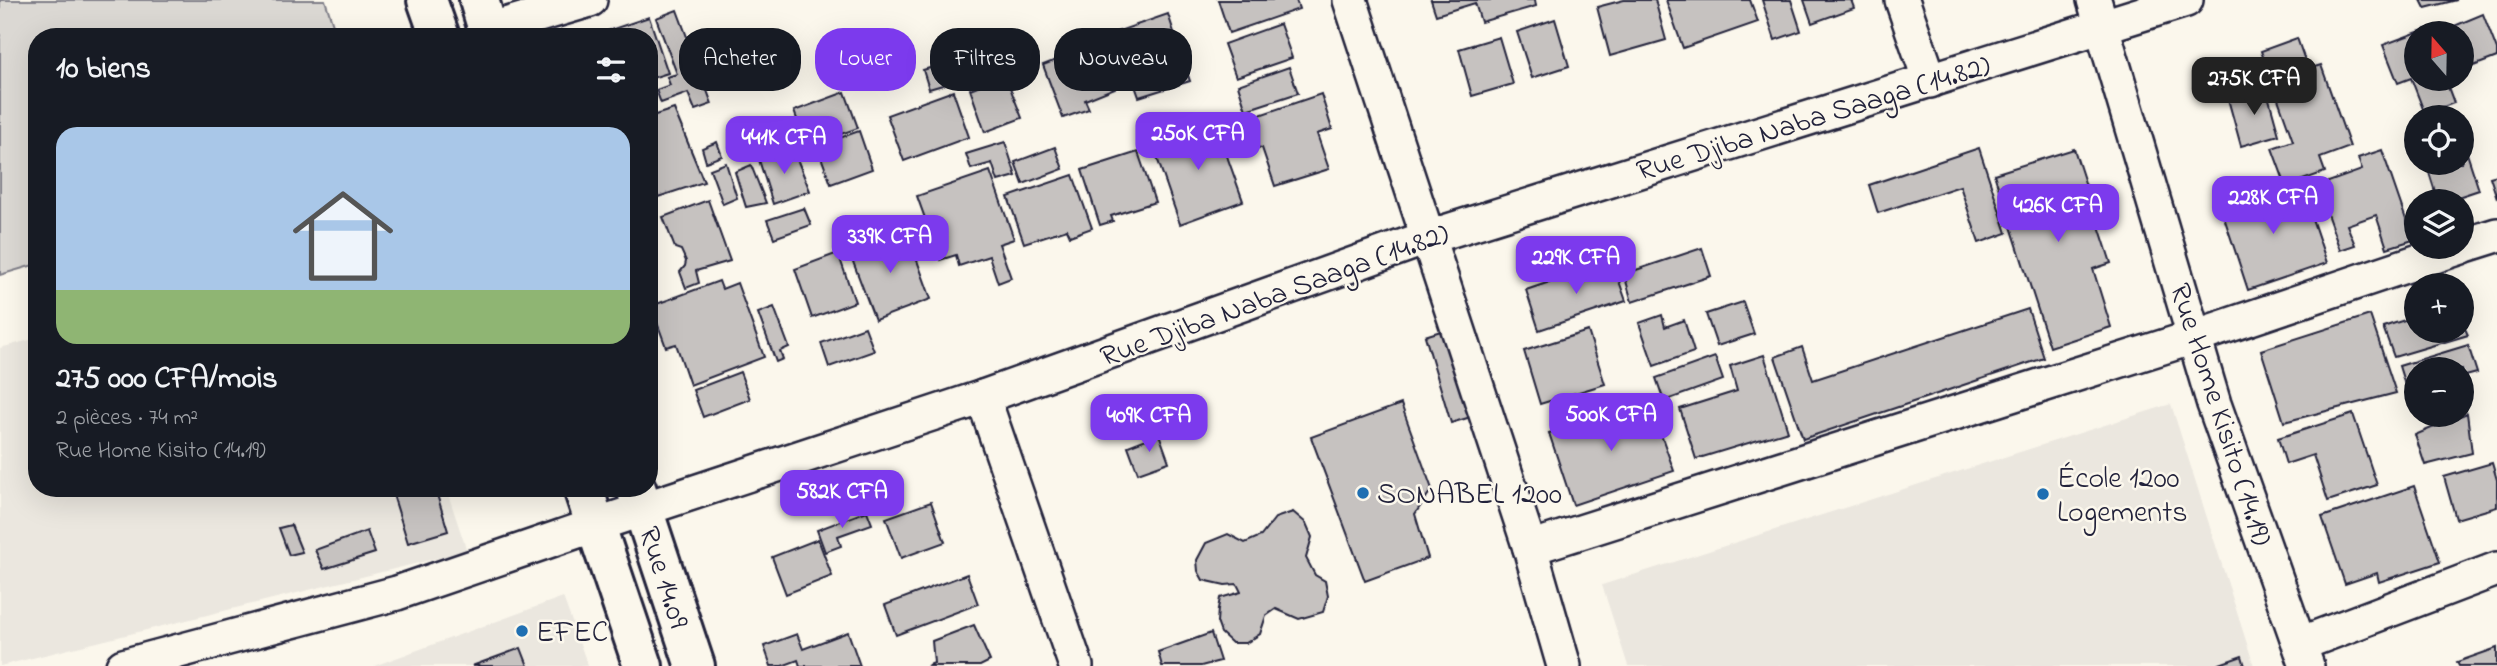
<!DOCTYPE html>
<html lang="fr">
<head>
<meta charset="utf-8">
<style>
	:root { --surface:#171b24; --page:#20242c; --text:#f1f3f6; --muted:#9ea1a6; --line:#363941; --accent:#7c3aed }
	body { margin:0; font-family:"Indie Flower",sans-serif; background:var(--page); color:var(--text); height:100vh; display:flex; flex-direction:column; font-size:26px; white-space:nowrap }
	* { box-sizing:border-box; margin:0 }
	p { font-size:23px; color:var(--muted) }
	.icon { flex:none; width:38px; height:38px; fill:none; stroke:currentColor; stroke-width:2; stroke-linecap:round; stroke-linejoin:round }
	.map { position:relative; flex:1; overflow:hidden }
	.panel { position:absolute; left:28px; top:28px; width:630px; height:469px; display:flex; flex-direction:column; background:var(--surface); border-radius:28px; box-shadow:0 7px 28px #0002 }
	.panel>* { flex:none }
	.banner { position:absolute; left:679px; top:28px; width:665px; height:63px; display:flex; gap:14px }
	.needle { width:46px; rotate:340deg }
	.buttons { position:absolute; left:2404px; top:21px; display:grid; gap:14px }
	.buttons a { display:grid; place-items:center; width:70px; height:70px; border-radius:50%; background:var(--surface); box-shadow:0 7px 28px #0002; font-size:35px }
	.price { position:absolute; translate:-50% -60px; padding:0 16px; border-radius:14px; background:var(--accent); color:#fff; font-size:23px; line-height:46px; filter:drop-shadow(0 2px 4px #0008) }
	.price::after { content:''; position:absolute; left:50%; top:42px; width:21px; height:16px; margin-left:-10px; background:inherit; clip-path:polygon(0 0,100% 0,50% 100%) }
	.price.active { background:#222; color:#fff }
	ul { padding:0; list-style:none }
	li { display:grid; align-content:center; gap:14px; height:371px; padding:0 28px }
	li+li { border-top:2px solid var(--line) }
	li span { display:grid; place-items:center; height:217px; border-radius:21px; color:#555 }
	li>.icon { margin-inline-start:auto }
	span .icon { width:126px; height:126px; fill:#fffc; stroke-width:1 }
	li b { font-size:30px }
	h2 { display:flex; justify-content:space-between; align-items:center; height:84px; padding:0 28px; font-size:30px }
	.chip { padding:0 24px; border-radius:28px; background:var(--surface); box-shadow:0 7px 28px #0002; font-size:24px; line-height:63px }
	.chip.active { background:var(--accent); color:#fff }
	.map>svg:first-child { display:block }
	.built { fill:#ebe7df }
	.green { fill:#dbd8d3; stroke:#7e7d87; stroke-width:2 }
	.building { fill:#c6c2c0; stroke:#22223b; stroke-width:2 }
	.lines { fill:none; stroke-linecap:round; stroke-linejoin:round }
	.street-casing { stroke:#22223b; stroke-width:38 }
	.secondary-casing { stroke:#22223b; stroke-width:44 }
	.street { stroke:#fbf7ec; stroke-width:33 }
	.secondary { stroke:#fbf7ec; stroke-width:38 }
	.poi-dot { fill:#1f6fb2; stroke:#fbf7ec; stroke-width:2.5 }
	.labels { text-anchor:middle; stroke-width:5; stroke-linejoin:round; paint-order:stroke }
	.street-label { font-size:30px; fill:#22223b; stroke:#fbf7ec }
	.poi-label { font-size:30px; fill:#22223b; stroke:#fbf7ec; text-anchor:start }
</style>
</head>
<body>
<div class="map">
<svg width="2497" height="666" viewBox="0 0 2497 666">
	<rect width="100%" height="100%" fill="#fbf7ec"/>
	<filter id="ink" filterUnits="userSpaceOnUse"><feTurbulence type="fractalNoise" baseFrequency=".0143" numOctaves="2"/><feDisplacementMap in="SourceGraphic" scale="14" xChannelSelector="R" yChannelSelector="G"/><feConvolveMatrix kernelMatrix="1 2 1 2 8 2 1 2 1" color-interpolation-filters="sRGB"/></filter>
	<g filter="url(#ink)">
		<g class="built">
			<polygon points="37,338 37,488 446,488 467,551 0,666 0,348"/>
			<polygon points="2171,404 2254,666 1628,666 1602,585"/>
			<polygon points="563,597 588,666 374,666"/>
		</g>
		<polygon class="green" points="0,0 325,0 337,37 37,37 37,264 0,275"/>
		<g class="building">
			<polygon points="1218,0 1296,0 1299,9 1229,33"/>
			<polygon points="1431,0 1535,0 1536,6 1481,22 1475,3 1436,15"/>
			<polygon points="1624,0 1655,0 1666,40 1610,56 1597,7"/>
			<polygon points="1666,0 1750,0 1758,22 1683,48"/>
			<polygon points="1762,0 1791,0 1801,31 1775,40"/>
			<polygon points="1804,0 1851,0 1854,8 1812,23"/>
			<polygon points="2421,0 2457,0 2425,8"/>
			<polygon points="677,10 712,104 695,110 688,93 661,103 656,90 670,85 667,77 677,74 656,18"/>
			<polygon points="1168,14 1190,81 1139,97 1116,32"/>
			<polygon points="2483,14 2497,50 2497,57 2463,70 2462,33 2449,33 2447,29"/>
			<polygon points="649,17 668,73 649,79 649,37 606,37 604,32"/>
			<polygon points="1555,19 1569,66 1532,78 1517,32"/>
			<polygon points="1280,24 1292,58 1236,77 1224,44"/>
			<polygon points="2426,29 2428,33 2417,33 2417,79 2445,79 2454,103 2425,114 2411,78 2398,83 2383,45"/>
			<polygon points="1499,37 1513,84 1472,96 1459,49"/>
			<polygon points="2297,38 2308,69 2321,65 2350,147 2320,158 2325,172 2286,186 2272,148 2293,141 2261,51"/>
			<polygon points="1098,44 1115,88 1085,100 1089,109 1063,118 1043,65"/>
			<polygon points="947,63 953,82 929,89 923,70"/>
			<polygon points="1289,67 1298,93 1246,110 1238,85"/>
			<polygon points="1005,75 1022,118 985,132 970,89"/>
			<polygon points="2266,88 2279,135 2241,146 2228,99"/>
			<polygon points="953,91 969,137 904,161 887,115"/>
			<polygon points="845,92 858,128 807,146 794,111"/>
			<polygon points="1321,94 1332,129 1317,134 1329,169 1275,186 1262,148 1254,147 1245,120"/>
			<polygon points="674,109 704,182 658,197 649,174 649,117"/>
			<polygon points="1213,117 1243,201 1180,224 1153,146 1192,131 1190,125"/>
			<polygon points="792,125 797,141 776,149 770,133"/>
			<polygon points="859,131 872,169 831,184 817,146"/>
			<polygon points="2462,138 2479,190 2446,201 2438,201 2426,163 2462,163"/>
			<polygon points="717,142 722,156 706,162 702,148"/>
			<polygon points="1005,142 1016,176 998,181 992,163 971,169 966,154"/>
			<polygon points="1055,147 1063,169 1023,184 1015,162"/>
			<polygon points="1979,148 2007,233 1979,243 1960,186 1878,213 1869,185"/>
			<polygon points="793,149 810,191 773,204 759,160"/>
			<polygon points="2074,149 2111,263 2093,269 2111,327 2050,347 1994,174"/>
			<polygon points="2382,150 2413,240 2387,248 2376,215 2347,225 2355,245 2340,250 2317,186 2362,170 2358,158"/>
			<polygon points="1138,152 1155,202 1111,216 1113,221 1100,225 1082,170"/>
			<polygon points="726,163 737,198 723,204 710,169"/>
			<polygon points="751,165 766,203 746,207 735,172"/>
			<polygon points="990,171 1014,239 999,244 1011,278 998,283 989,256 959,266 956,255 940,260 917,196"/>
			<polygon points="1073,175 1092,228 1070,236 1067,229 1024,243 1008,197"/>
			<polygon points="2497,175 2497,198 2490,177"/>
			<polygon points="2272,188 2280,197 2302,189 2327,263 2248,290 2220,205"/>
			<polygon points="708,200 730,261 696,271 699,283 686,288 680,272 685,266 686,261 681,250 675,248 663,217"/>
			<polygon points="804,208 811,225 774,238 767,220"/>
			<polygon points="649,230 656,250 649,252"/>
			<polygon points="906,230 931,299 875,320 849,251"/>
			<polygon points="1702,248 1711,276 1632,302 1624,274"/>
			<polygon points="838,253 855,302 812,318 795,269"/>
			<polygon points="1612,261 1626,301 1539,330 1526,290"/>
			<polygon points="719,281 722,289 737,283 764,357 690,385 676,344 666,347 651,306"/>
			<polygon points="1743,302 1754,334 1717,346 1706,314"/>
			<polygon points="774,307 789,347 780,351 783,359 776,362 758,313"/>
			<polygon points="2028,309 2044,358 1803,439 1775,357 1802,347 1813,380"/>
			<polygon points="1662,315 1665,327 1684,320 1694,352 1654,366 1639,323"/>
			<polygon points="2370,315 2396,393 2284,422 2261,350"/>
			<polygon points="2417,316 2417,331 2462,331 2462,322 2468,335 2394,357 2383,327"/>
			<polygon points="865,327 874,351 829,367 821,343"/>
			<polygon points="1447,329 1474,416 1451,423 1425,336"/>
			<polygon points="1588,331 1605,384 1540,404 1524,351"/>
			<polygon points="2468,345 2477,373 2462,377 2462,369 2417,369 2417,392 2408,395 2399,366"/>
			<polygon points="1764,355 1788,431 1696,459 1680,409 1737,391 1730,366"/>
			<polygon points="1715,357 1723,380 1664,401 1656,378"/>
			<polygon points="740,372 750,399 703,417 693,390"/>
			<polygon points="1649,401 1674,471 1573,505 1549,433"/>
			<polygon points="1401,404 1432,489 1415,514 1428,558 1365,581 1311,437"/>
			<polygon points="2467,413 2472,453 2425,465 2415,435"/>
			<polygon points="2353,414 2377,485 2328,501 2313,455 2286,464 2278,438"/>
			<polygon points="1159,434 1169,462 1138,473 1128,446"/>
			<polygon points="2492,463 2497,480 2497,507 2456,519 2444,477"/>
			<polygon points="2414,486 2440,562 2379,582 2377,573 2345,584 2322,517"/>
			<polygon points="391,488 435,488 448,531 408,543"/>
			<polygon points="931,502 945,542 901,558 886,518"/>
			<polygon points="867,511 872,524 838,536 841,546 825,552 817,530"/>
			<polygon points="1293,512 1306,523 1312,537 1306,558 1315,575 1325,581 1328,596 1323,612 1299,619 1276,609 1266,616 1260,634 1246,643 1232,643 1221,633 1217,622 1218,609 1220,598 1241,592 1237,584 1225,585 1203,580 1198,571 1197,560 1206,543 1228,534 1245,543 1261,536 1275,518"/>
			<polygon points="291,525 302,552 289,555 279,528"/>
			<polygon points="367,531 375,553 324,569 315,550"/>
			<polygon points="818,539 832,576 786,594 772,557"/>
			<polygon points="967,574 978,604 896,635 885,605"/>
			<polygon points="974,625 990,661 980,666 927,666 934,663 932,641"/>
			<polygon points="848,632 860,666 800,666 798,660 782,666 771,666 764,646 797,634 803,649"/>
			<polygon points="1211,633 1220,661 1201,666 1162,666 1158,652"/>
			<polygon points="521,648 528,666 472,666"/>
			<polygon points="2497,648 2497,666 2459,666 2457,662"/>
			<polygon points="2242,656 2245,666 2214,666"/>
		</g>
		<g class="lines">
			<defs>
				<g id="street">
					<polyline points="1350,0 1530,548 1564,666"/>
					<polyline points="1902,0 1930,81"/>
					<polyline points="2094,0 2214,404 2307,666"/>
					<polyline points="488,30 590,0"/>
					<polyline points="2462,246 2497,235"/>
					<polyline points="983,397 1076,666"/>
					<polyline points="1530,548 2194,337 2461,247"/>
					<polyline points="2300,644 2497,569"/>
					<polyline points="123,666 397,593 595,525 983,397 1429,237 2186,0"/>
				</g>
				<g id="secondary">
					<polyline points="427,0 440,37"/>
					<polyline points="479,0 490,37"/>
					<polyline points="583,488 643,666"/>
					<polyline points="636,488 695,666"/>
				</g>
			</defs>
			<use href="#street" class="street-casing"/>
			<use href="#secondary" class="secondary-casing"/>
			<use href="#street" class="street"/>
			<use href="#secondary" class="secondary"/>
		</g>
	</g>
	<g class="poi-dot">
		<circle cx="1363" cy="493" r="7"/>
		<circle cx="2043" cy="494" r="7"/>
		<circle cx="522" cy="631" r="7"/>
	</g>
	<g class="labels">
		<g class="street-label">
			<text transform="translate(1813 117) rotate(-17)" y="10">Rue Djiba Naba Saaga (14.82)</text>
			<text transform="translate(1274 294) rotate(-20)" y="10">Rue Djiba Naba Saaga (14.82)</text>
			<text transform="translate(2222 414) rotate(72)" y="10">Rue Home Kisito (14.19)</text>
			<text transform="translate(665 577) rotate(72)" y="10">Rue 14.09</text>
		</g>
		<g class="poi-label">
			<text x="2057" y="487">École 1200<tspan x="2057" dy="34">Logements</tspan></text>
			<text x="1377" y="503">SONABEL 1200</text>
			<text x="536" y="641">EFEC</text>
		</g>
	</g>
</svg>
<div class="buttons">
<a><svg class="needle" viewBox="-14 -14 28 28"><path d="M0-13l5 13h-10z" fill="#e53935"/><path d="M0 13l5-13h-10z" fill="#9ea1a6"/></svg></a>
<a><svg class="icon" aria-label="locate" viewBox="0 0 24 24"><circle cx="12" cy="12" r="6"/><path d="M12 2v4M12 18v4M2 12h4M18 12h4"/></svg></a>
<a><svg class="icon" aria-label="layers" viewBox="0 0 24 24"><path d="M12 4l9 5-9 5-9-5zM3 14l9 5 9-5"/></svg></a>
<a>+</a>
<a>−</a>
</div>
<b class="price active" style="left:2254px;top:117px">275K CFA</b>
<b class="price" style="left:1198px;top:172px">250K CFA</b>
<b class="price" style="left:784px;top:176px">441K CFA</b>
<b class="price" style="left:2273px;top:236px">228K CFA</b>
<b class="price" style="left:2058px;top:244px">426K CFA</b>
<b class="price" style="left:890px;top:275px">339K CFA</b>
<b class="price" style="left:1576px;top:296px">229K CFA</b>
<b class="price" style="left:1611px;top:453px">500K CFA</b>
<b class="price" style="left:1149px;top:454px">409K CFA</b>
<b class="price" style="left:842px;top:530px">582K CFA</b>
<div class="banner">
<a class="chip">Acheter</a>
<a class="chip active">Louer</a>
<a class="chip">Filtres</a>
<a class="chip">Nouveau</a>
</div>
<section class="panel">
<h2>10 biens<svg class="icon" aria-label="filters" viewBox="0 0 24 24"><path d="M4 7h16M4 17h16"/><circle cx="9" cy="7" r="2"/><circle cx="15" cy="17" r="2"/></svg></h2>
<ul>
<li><span style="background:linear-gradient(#a9c7e8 75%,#8fb573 0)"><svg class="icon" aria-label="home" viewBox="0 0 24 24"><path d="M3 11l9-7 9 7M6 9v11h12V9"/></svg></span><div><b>275 000 CFA/mois</b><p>2 pièces · 74 m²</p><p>Rue Home Kisito (14.19)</p></div></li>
</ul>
</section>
</div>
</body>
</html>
